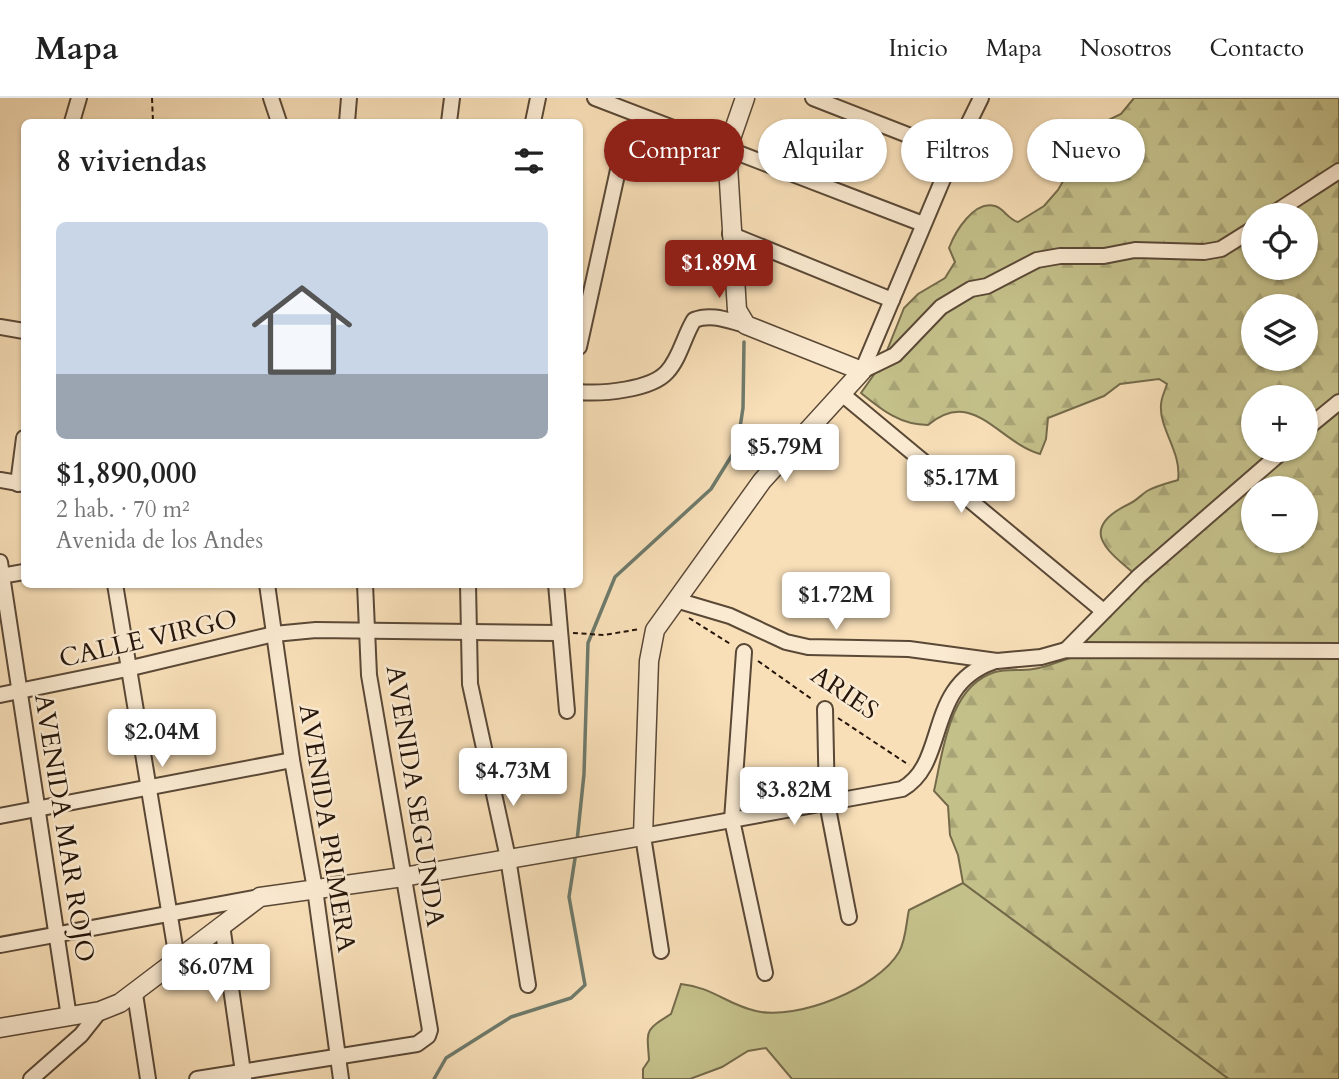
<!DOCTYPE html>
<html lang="es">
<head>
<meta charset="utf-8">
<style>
	:root { --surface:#fff; --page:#f6f6f6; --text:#222; --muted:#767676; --line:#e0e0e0; --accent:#8f2418 }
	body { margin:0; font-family:Cardo,serif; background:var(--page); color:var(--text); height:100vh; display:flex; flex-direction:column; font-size:26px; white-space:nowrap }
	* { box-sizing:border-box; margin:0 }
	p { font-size:23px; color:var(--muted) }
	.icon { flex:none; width:38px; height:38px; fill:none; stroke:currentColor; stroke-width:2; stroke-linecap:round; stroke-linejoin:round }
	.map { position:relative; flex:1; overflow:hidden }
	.sheet { position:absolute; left:21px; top:21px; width:562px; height:469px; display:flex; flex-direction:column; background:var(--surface); border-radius:10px; box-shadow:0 2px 5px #0004 }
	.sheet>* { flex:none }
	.hud { position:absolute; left:604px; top:21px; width:630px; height:63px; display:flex; gap:14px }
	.tools { position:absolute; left:1241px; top:105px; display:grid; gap:14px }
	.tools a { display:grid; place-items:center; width:77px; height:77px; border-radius:50%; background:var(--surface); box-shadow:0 2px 5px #0004; font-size:35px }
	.price { position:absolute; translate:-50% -60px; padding:0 16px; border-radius:7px; background:#fff; color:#222; font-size:23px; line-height:46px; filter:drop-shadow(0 2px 4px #0008) }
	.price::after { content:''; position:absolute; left:50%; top:42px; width:21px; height:16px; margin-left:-10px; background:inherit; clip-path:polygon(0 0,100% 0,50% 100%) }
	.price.on { background:var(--accent); color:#fff }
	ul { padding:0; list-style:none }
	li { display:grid; align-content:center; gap:14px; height:371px; padding:0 35px }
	li span { display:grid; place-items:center; height:217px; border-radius:10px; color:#555 }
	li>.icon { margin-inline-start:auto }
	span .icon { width:126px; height:126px; fill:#fffc; stroke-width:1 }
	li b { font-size:30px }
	h2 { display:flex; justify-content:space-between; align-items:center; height:84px; padding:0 35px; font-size:30px }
	.chip { padding:0 24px; border-radius:32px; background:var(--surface); box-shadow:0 2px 5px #0004; font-size:24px; line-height:63px }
	.chip.on { background:var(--accent); color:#fff }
	header { display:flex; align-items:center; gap:42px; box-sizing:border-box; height:98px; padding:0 35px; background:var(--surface); border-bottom:2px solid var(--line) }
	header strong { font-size:33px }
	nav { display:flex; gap:38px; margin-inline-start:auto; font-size:24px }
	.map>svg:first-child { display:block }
	.grass { fill:#c4c08a; stroke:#746a4a; stroke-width:2 }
	.forest { fill:url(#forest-firs); stroke:#746a4a; stroke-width:2; fill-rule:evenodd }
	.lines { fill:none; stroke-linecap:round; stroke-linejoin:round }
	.stream { stroke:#6e7a6b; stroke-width:3.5 }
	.minor-casing { stroke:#5a4836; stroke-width:18 }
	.tertiary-casing { stroke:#5a4836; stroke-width:21 }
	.path { stroke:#25150a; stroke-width:2; stroke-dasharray:5 3.5; stroke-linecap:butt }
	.minor { stroke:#faead1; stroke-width:14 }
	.tertiary { stroke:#faead1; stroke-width:18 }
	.labels { text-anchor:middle; stroke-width:5; stroke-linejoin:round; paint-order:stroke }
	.street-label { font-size:26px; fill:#25150a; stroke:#faead1 }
</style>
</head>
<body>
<header>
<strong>Mapa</strong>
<nav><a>Inicio</a><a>Mapa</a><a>Nosotros</a><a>Contacto</a></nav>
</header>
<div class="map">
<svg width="1339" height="981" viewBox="0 0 1339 981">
	<defs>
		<pattern id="forest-firs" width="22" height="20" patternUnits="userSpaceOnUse" patternTransform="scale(1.75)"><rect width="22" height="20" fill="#c4c08a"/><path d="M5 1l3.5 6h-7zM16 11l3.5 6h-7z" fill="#a8a476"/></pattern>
	</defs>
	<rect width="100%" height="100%" fill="#f8dfb8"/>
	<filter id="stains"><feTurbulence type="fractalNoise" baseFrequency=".00286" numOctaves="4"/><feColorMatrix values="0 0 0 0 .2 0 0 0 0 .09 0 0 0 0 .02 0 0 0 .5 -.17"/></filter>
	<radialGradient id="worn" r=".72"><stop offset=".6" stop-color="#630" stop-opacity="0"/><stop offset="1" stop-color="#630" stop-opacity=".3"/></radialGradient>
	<path class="grass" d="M963,785L1229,981H792L766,950L748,953L722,969L690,981H643V971L649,962C647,931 644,933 671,916L681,886C712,889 728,907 756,913C797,923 878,890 899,854C906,842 906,825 909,812Z"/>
	<path class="forest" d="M1134,0H1339V981H1229L963,785L958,757L950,737L948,708L934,693C943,653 949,588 995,574C1007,571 1021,573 1033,571C1051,569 1065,559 1085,557L1082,540L1143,483C1112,456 1073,433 1129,406C1136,403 1141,397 1147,393C1156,388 1168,385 1178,382C1182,354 1159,331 1161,307C1161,300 1165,293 1167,286L1159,281L1120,286L1104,298L1048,320L1046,341L1040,356C997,343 973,289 928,327C900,327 882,312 861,295L882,265L904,210L918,196L945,180L955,164L949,150C955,134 974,102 995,108C1005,111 1007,121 1018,124L1044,108L1058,92L1073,66L1085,58L1094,29L1121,16ZM1253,117H1306V170H1253ZM1253,208H1306V261H1253ZM1253,299H1306V352H1253ZM1253,390H1306V443H1253Z"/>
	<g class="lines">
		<g class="stream">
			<polyline points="577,743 584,676 588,545 615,479 711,391 737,349 743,310 744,244"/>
			<polyline points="434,981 446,960 511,919 571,900 585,887 569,799 576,754"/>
		</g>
		<defs>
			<g id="minor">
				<polyline points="271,0 279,24"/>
				<polyline points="595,0 923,126"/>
				<polyline points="813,0 954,55"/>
				<polyline points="72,24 79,0"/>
				<polyline points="347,24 349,0"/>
				<polyline points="449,24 452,0"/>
				<polyline points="533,24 538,0"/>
				<polyline points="1271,117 1339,73"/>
				<polyline points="730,136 892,202"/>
				<polyline points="0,229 24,233"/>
				<polyline points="579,249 618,72"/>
				<polyline points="862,273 895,257 941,209 971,191 987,188 1037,162 1060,158 1104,158 1135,152 1204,154 1221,151 1253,131"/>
				<polyline points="862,273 954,55 981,0"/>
				<path d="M579,294C602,296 651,292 667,274C680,260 684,238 694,222C712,215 729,223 746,227"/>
				<polyline points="842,296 1102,512"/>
				<polyline points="1306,331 1339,304"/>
				<polyline points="0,382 24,386"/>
				<polyline points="18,386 24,340"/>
				<polyline points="0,464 69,919"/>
				<polyline points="0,478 24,474"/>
				<polyline points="115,486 177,861"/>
				<polyline points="267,486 292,662 315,791 341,981"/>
				<polyline points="468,486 470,586 508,760 528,887"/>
				<polyline points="556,486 567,613"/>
				<polyline points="676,502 730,518 786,544 808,549 909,551 997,563 1041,559 1066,552 1339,553"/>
				<polyline points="1066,552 1139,478 1284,352"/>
				<polyline points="744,554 732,722 765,875"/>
				<polyline points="0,597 127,571 274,536 316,532 558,535"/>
				<polyline points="825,611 827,705 849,819"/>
				<polyline points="0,718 292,662"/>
				<polyline points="222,827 244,981"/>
				<polyline points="0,847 260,799"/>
				<path d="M661,853L643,738L902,691C949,665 924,588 993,564"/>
				<polyline points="135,896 148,981"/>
				<polyline points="31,981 81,937 100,913"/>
				<polyline points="197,981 417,946 428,938 430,932 369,577 365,486"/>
			</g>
			<polyline id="tertiary" points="0,930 100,913 120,905 260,799 403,779 643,738 649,563 655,532 762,383 862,273 746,227 737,212 727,52 745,0"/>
		</defs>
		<use href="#minor" class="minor-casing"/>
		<use href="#tertiary" class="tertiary-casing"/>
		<g class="path">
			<polyline points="152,0 153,24"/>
			<polyline points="689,520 732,547"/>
			<polyline points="573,535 604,537 640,531"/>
			<polyline points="758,563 813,602"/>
			<polyline points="838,620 909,667"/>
		</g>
		<use href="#minor" class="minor"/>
		<use href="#tertiary" class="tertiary"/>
	</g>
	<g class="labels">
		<g class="street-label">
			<text transform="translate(148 540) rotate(-13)" y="9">CALLE VIRGO</text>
			<text transform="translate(845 594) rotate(34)" y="9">ARIES</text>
			<text transform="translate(416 698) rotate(81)" y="9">AVENIDA SEGUNDA</text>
			<text transform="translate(65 730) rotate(81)" y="9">AVENIDA MAR ROJO</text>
			<text transform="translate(328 730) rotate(81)" y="9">AVENIDA PRIMERA</text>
		</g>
	</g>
	<rect width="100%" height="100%" filter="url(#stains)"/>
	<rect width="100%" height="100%" fill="url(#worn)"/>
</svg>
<div class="tools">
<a><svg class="icon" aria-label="locate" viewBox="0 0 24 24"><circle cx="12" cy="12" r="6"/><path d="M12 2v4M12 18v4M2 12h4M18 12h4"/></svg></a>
<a><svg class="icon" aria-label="layers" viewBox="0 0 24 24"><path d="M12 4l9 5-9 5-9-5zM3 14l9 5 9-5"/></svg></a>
<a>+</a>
<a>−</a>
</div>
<b class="price on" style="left:719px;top:202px">$1.89M</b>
<b class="price" style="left:785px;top:386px">$5.79M</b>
<b class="price" style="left:961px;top:417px">$5.17M</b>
<b class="price" style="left:836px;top:534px">$1.72M</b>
<b class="price" style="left:162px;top:671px">$2.04M</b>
<b class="price" style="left:513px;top:710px">$4.73M</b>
<b class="price" style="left:794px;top:729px">$3.82M</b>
<b class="price" style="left:216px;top:906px">$6.07M</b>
<div class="hud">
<a class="chip on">Comprar</a>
<a class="chip">Alquilar</a>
<a class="chip">Filtros</a>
<a class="chip">Nuevo</a>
</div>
<section class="sheet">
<h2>8 viviendas<svg class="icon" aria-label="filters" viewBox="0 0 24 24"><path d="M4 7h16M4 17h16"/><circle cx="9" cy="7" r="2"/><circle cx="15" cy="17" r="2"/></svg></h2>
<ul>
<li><span style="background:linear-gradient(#c9d6e8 70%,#9aa5b1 0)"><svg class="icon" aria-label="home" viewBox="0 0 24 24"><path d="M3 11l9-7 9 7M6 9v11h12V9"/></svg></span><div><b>$1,890,000</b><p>2 hab. · 70 m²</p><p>Avenida de los Andes</p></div></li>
</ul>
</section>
</div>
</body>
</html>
